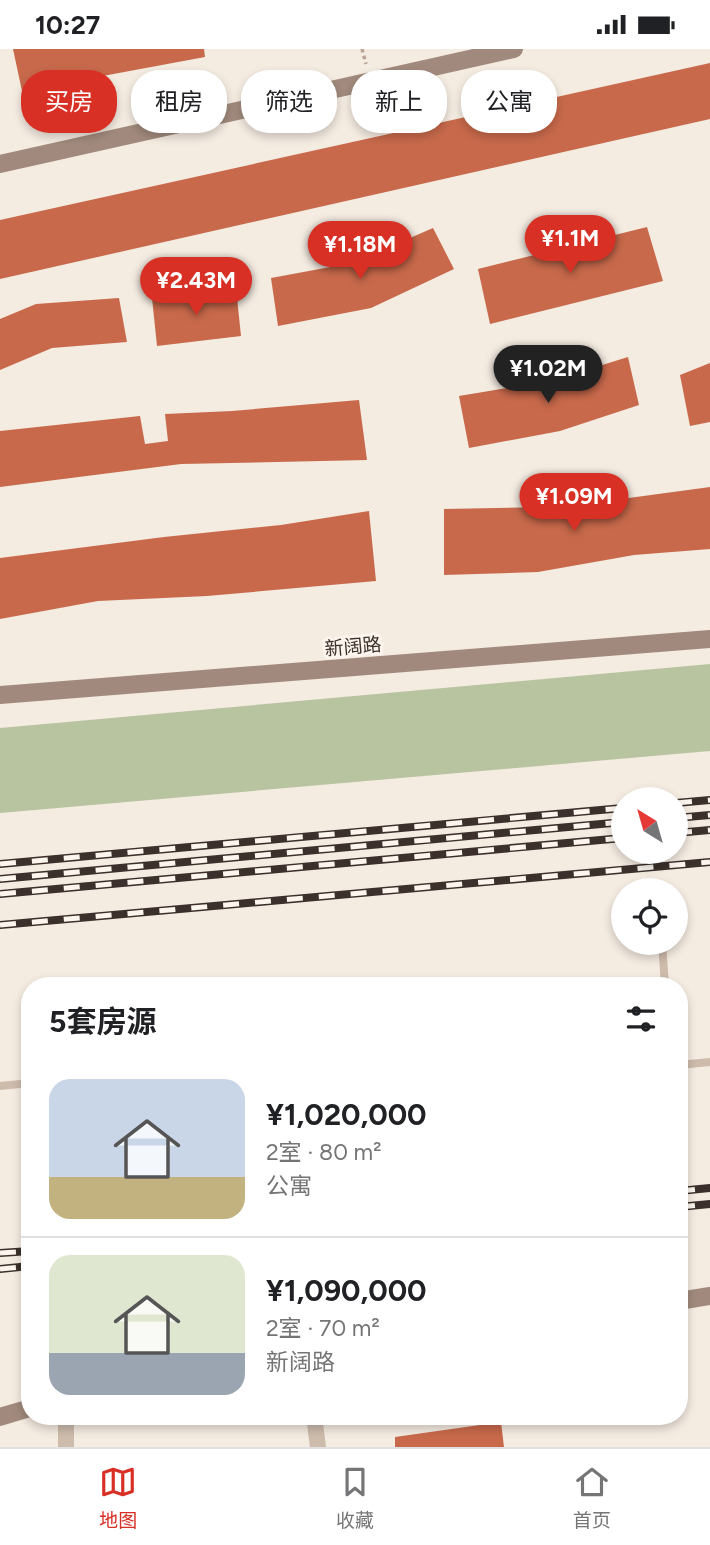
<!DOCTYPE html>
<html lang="zh">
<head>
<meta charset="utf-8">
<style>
	:root { --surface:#fff; --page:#f2f2f2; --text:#202124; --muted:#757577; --line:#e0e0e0; --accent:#d93025 }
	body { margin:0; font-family:Figtree,"Noto Sans SC",sans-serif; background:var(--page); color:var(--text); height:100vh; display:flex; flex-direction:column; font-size:26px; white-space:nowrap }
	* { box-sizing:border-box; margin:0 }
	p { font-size:23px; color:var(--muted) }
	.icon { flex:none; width:38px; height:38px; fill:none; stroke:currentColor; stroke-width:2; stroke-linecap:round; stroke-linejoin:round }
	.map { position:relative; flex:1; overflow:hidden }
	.panel { position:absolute; left:21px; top:928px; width:667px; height:448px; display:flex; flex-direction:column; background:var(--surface); border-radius:28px; box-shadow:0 4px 10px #0003 }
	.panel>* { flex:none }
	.hud { position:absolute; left:21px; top:21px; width:668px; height:63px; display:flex; gap:14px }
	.needle { width:46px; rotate:323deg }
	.tools { position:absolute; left:611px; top:738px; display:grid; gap:14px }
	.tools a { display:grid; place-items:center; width:77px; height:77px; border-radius:50%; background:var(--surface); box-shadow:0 4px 10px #0003; font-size:35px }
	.price { position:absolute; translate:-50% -60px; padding:0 16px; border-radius:24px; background:var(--accent); color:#fff; font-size:23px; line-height:46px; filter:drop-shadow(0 2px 4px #0008) }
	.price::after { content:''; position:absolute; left:50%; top:42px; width:21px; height:16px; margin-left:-10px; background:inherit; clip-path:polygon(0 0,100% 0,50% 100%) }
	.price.active { background:#222; color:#fff }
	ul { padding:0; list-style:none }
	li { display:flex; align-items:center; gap:21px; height:175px; padding:0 28px }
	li+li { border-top:2px solid var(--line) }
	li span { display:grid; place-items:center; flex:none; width:196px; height:140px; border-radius:21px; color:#555 }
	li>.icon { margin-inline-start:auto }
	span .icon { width:84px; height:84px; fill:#fffc; stroke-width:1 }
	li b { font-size:30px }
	h2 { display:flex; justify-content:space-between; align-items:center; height:84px; padding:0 28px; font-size:30px }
	.chip { padding:0 24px; border-radius:28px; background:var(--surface); box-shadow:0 4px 10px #0003; font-size:24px; line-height:63px }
	.chip.active { background:var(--accent); color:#fff }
	.status { display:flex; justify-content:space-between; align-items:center; height:49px; padding:0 35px; background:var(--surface); direction:ltr }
	.status svg { height:19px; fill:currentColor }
	.tabs { display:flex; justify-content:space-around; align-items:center; height:98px; border-top:2px solid var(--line); background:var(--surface); font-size:19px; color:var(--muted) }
	.tabs a { display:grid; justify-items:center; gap:4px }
	.tabs .active { color:var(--accent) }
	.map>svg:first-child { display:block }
	.green { fill:#b8c4a0 }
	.building { fill:#c8694b }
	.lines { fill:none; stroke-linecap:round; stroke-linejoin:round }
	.path { stroke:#b9a596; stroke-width:3.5; stroke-dasharray:3.5 3.5; stroke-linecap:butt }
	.lane { stroke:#cdbbac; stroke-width:8 }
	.street { stroke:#cdbbac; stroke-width:16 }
	.secondary { stroke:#a18a7d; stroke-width:18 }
	.rail-casing { stroke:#3b302b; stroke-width:8 }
	.rail { stroke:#fbf5ee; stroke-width:5; stroke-dasharray:16; stroke-linecap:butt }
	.labels { text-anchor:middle; stroke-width:6; stroke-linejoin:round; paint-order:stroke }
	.street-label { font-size:19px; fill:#3b302b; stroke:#fbf5ee }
</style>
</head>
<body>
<div class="status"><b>10:27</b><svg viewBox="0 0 49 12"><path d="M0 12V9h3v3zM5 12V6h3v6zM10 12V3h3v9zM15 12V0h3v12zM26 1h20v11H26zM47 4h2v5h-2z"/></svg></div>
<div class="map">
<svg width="710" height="1398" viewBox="0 0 710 1398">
	<rect width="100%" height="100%" fill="#f4ebe1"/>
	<polygon class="green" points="710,615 710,702 0,764 0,679"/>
	<g class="building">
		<polygon points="13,0 204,0 205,8 22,42"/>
		<polygon points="710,14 710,70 0,230 0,171"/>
		<polygon points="647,178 663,232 490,275 478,220"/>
		<polygon points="433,179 454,220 371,259 278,277 271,229 352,214"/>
		<polygon points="236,239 241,287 157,297 152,249"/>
		<polygon points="119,249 127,293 52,299 0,321 0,270 36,255"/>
		<polygon points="628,308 639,356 560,382 469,399 459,347 554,331"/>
		<polygon points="710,314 710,373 690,377 680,326"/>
		<polygon points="359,351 367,411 181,415 0,438 0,382 140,367 145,395 168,392 165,365 232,362"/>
		<polygon points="710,438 710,500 634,506 538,523 444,526 444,460 545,458 614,451"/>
		<polygon points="369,462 376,532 207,547 98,552 0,570 0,509 164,488 281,476"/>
		<polygon points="501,1373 504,1398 395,1398 395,1388"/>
	</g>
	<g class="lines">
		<polyline class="path" points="362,0 366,15"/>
		<g class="lane">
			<polyline points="662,894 665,936"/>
			<polyline points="679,1016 710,1013"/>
			<polyline points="0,1037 30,1034"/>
		</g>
		<g class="street">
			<polyline points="66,1367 66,1398"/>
			<polyline points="314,1367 318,1398"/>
		</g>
		<g class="secondary">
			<polyline points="0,115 514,0"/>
			<polyline points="0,646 710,590"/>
			<polyline points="679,1252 710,1247"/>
			<polyline points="0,1368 30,1359"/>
		</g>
		<defs>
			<g id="rail">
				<polyline points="676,754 710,751"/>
				<polyline points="676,769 710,766"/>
				<polyline points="676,784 710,781"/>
				<polyline points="0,815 623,759"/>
				<polyline points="0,830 623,773"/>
				<polyline points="0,845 623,789"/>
				<polyline points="0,876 710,813"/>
				<polyline points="679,1142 710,1139"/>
				<polyline points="679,1158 710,1155"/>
				<polyline points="0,1204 30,1202"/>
				<polyline points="0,1220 30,1217"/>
			</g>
		</defs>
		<use href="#rail" class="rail-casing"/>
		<use href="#rail" class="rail"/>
	</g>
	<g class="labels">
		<g class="street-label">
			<text transform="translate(353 597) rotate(-5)" y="7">新阔路</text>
		</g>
	</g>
</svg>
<div class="tools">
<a><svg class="needle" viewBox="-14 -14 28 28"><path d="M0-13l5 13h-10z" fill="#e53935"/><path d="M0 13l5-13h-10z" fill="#757577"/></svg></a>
<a><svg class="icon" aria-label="locate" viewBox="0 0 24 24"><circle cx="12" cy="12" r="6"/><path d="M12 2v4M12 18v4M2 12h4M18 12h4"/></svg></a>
</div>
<b class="price" style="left:570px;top:226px">¥1.1M</b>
<b class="price" style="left:360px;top:232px">¥1.18M</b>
<b class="price" style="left:196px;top:268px">¥2.43M</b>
<b class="price active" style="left:548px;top:356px">¥1.02M</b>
<b class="price" style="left:574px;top:484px">¥1.09M</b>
<div class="hud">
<a class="chip active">买房</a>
<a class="chip">租房</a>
<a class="chip">筛选</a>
<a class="chip">新上</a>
<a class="chip">公寓</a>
</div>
<section class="panel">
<h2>5套房源<svg class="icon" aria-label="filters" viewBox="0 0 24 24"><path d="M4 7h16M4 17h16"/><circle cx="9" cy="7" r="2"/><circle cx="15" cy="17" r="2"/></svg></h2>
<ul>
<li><span style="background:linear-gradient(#c9d6e8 70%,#c2b280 0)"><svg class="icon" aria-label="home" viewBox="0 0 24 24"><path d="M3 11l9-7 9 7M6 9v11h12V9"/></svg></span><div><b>¥1,020,000</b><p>2室 · 80 m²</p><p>公寓</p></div></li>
<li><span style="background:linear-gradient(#dfe7d0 70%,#9aa5b1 0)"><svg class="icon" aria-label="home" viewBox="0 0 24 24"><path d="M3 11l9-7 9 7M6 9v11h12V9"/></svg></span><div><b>¥1,090,000</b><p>2室 · 70 m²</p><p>新阔路</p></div></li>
</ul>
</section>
</div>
<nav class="tabs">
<a class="active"><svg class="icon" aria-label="map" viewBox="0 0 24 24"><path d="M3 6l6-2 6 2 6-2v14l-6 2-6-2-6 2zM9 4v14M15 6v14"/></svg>地图</a>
<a><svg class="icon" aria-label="saved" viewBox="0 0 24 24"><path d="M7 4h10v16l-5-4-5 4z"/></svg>收藏</a>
<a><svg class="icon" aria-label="home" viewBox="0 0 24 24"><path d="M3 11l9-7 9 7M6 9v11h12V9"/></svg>首页</a>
</nav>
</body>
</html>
